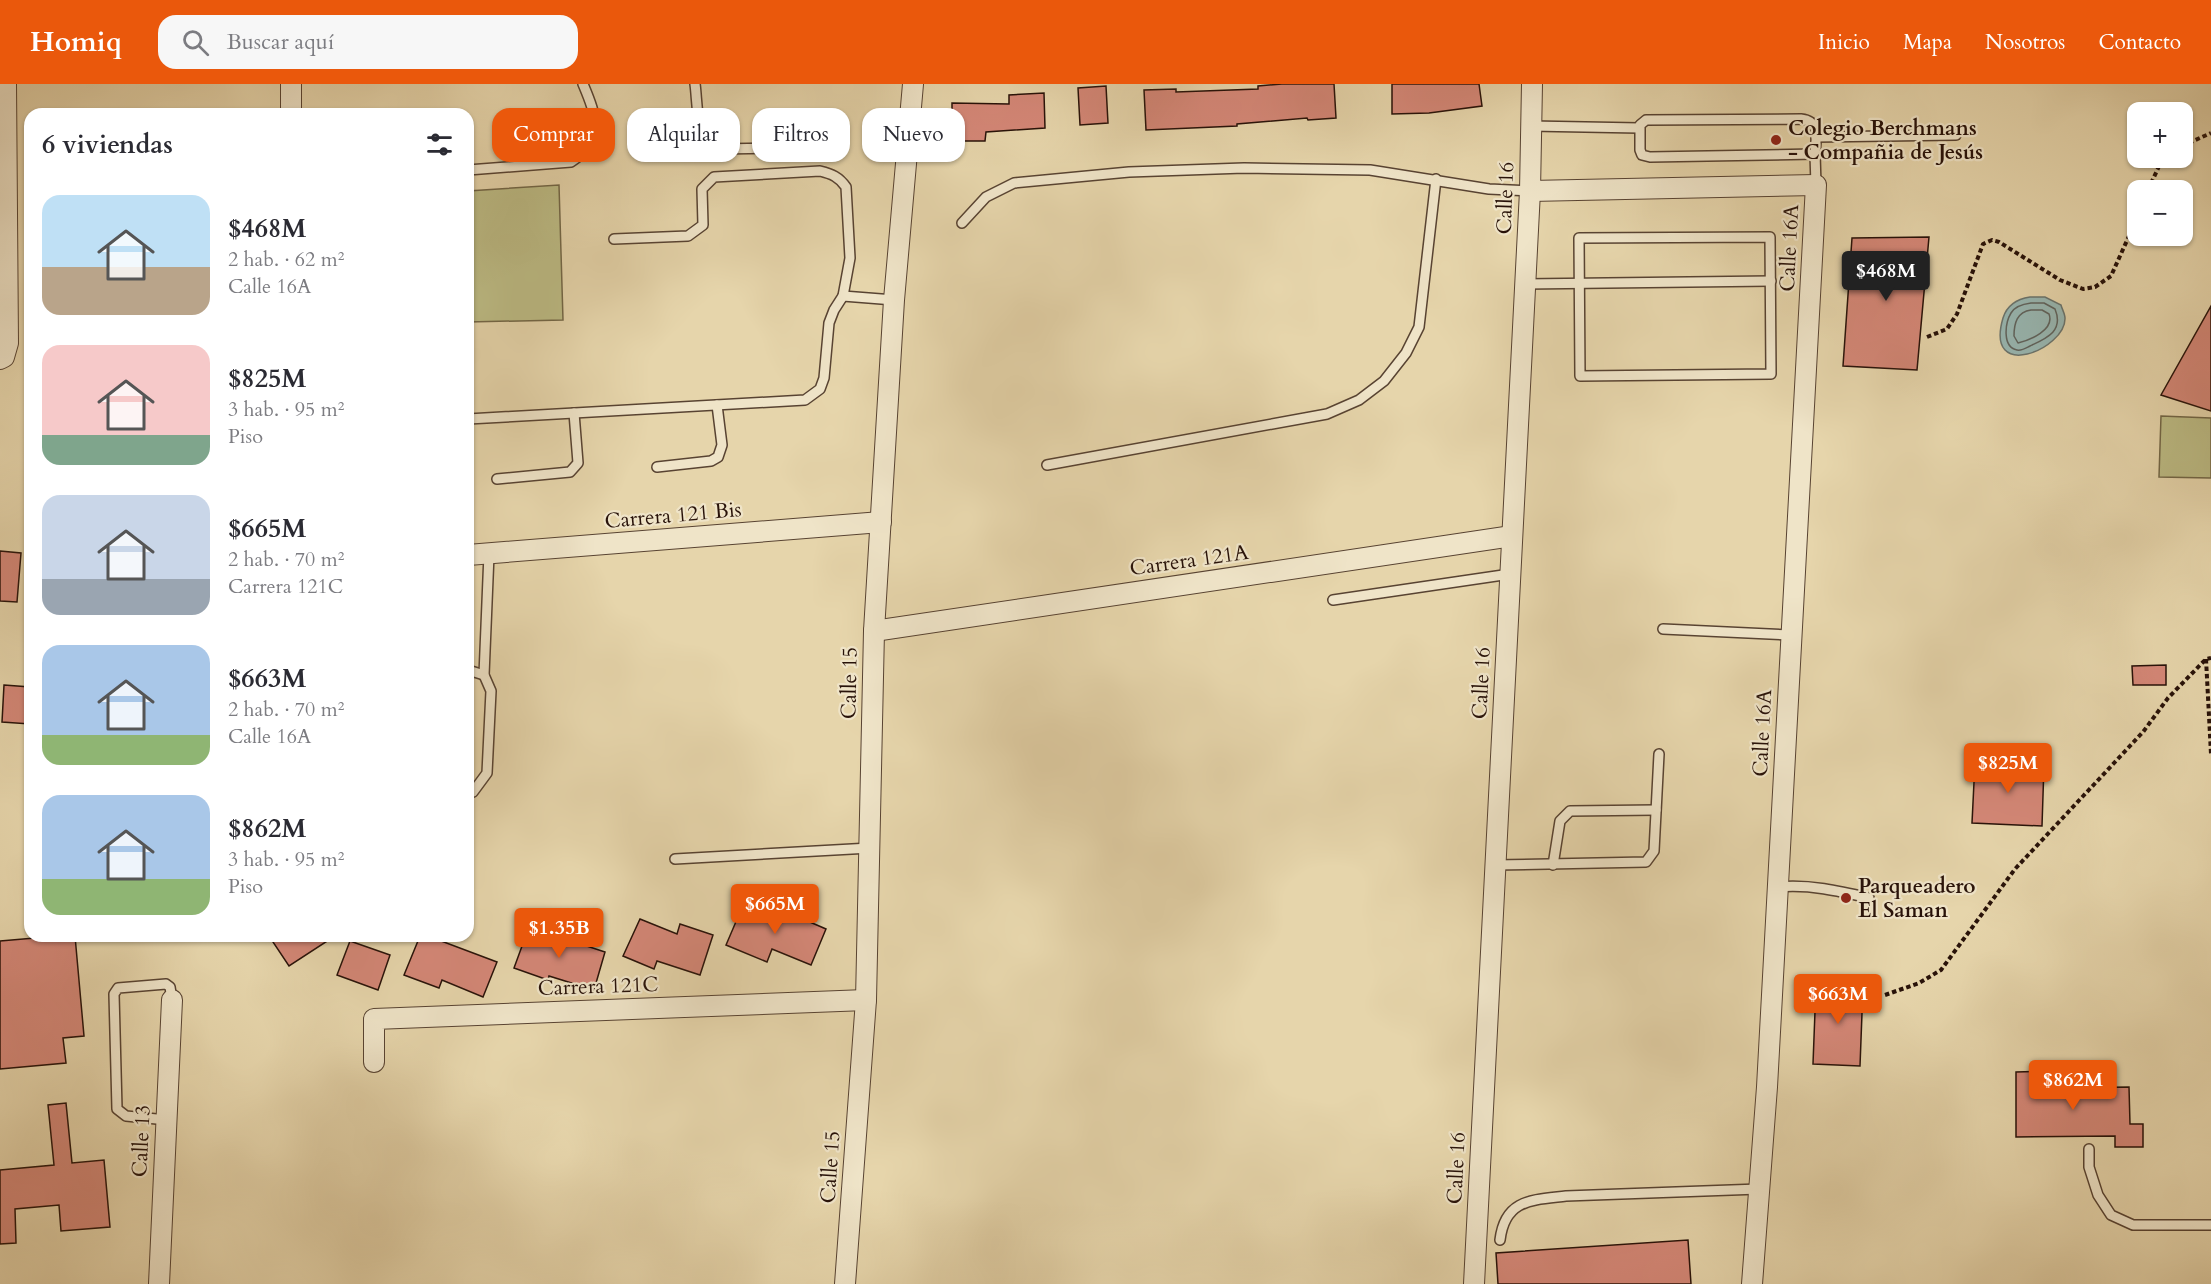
<!DOCTYPE html>
<html lang="es">
<head>
<meta charset="utf-8">
<style>
	:root { --surface:#fff; --page:#f7f7f7; --text:#2b2b33; --muted:#7c7c81; --accent:#ea580c }
	body { margin:0; font-family:Cardo,serif; background:var(--page); color:var(--text); height:100vh; display:flex; flex-direction:column; font-size:22px; white-space:nowrap }
	* { box-sizing:border-box; margin:0 }
	p { font-size:20px; color:var(--muted) }
	.icon { flex:none; width:33px; height:33px; fill:none; stroke:currentColor; stroke-width:2; stroke-linecap:round; stroke-linejoin:round }
	.map { position:relative; flex:1; overflow:hidden }
	.sheet { position:absolute; left:24px; top:24px; width:450px; height:834px; display:flex; flex-direction:column; background:var(--surface); border-radius:18px; box-shadow:0 2px 4px #0004 }
	.sheet>* { flex:none }
	.hud { position:absolute; left:492px; top:24px; width:570px; height:54px; display:flex; gap:12px }
	.fabs { position:absolute; left:2127px; top:18px; display:grid; gap:12px }
	.fabs a { display:grid; place-items:center; width:66px; height:66px; border-radius:12px; background:var(--surface); box-shadow:0 2px 4px #0004; font-size:30px }
	.price { position:absolute; translate:-50% -51px; padding:0 14px; border-radius:6px; background:var(--accent); color:#fff; font-size:20px; line-height:39px; filter:drop-shadow(0 2px 3px #0008) }
	.price::after { content:''; position:absolute; left:50%; top:36px; width:18px; height:14px; margin-left:-9px; background:inherit; clip-path:polygon(0 0,100% 0,50% 100%) }
	.price.selected { background:#222; color:#fff }
	ul { padding:0; list-style:none }
	li { display:flex; align-items:center; gap:18px; height:150px; padding:0 18px }
	li span { display:grid; place-items:center; flex:none; width:168px; height:120px; border-radius:18px; color:#555 }
	li>.icon { margin-inline-start:auto }
	span .icon { width:72px; height:72px; fill:#fffc; stroke-width:1 }
	li b { font-size:26px }
	h2 { display:flex; justify-content:space-between; align-items:center; height:72px; padding:0 18px; font-size:26px }
	.pill { padding:0 21px; border-radius:18px; background:var(--surface); box-shadow:0 2px 4px #0004; font-size:21px; line-height:54px }
	.pill.selected { background:var(--accent); color:#fff }
	header { display:flex; align-items:center; gap:36px; box-sizing:border-box; height:84px; padding:0 30px; background:var(--accent); color:#fff }
	header strong { font-size:28px }
	nav { display:flex; gap:33px; margin-inline-start:auto; font-size:21px }
	.search { width:420px; height:54px; background:var(--page); display:flex; align-items:center; gap:15px; box-sizing:border-box; padding:0 21px; border-radius:18px; color:var(--muted); font-size:22px }
	.map>svg:first-child { display:block }
	.green { fill:#bcbb84; stroke:#726646; stroke-width:1.5 }
	.water { fill:#98b7b2; stroke:#6b756e; stroke-width:1.5 }
	.lines { fill:none; stroke-linecap:round; stroke-linejoin:round }
	.shore { stroke:#60645e; stroke-width:1.5 }
	.building { fill:#d48777; stroke:#281209; stroke-width:1.5 }
	.service-casing { stroke:#584332; stroke-width:12 }
	.minor-casing { stroke:#584332; stroke-width:22 }
	.path { stroke:#281209; stroke-width:4; stroke-dasharray:4.5 3; stroke-linecap:butt }
	.service { stroke:#efe4c8; stroke-width:9 }
	.minor { stroke:#efe4c8; stroke-width:20 }
	.poi-dot { fill:#8f2418; stroke:#efe4c8; stroke-width:2 }
	.labels { text-anchor:middle; stroke-width:4.5; stroke-linejoin:round; paint-order:stroke }
	.poi-label { font-size:21px; font-weight:bold; fill:#281209; stroke:#efe4c8; text-anchor:start }
	.street-label { font-size:21px; fill:#281209; stroke:#efe4c8 }
</style>
</head>
<body>
<header>
<strong>Homiq</strong>
<div class="search"><svg class="icon" aria-label="search" viewBox="0 0 24 24"><circle cx="10" cy="10" r="6"/><path d="M15 15l6 6"/></svg>Buscar aquí</div>
<nav><a>Inicio</a><a>Mapa</a><a>Nosotros</a><a>Contacto</a></nav>
</header>
<div class="map">
<svg width="2211" height="1200" viewBox="0 0 2211 1200">
	<rect width="100%" height="100%" fill="#e6d5ab"/>
	<filter id="stains"><feTurbulence type="fractalNoise" baseFrequency=".00333" numOctaves="4"/><feColorMatrix values="0 0 0 0 .2 0 0 0 0 .09 0 0 0 0 .02 0 0 0 .5 -.17"/></filter>
	<radialGradient id="worn" r=".72"><stop offset=".6" stop-color="#630" stop-opacity="0"/><stop offset="1" stop-color="#630" stop-opacity=".3"/></radialGradient>
	<g class="green">
		<polygon points="559,101 563,236 468,238 468,107"/>
		<polygon points="2161,332 2211,334 2211,394 2159,393"/>
	</g>
	<path class="water" d="M2030,213H2045L2061,221C2062,225 2065,230 2065,234C2066,265 1984,299 2003,234C2007,221 2017,215 2030,213Z"/>
	<g class="lines">
		<g class="shore">
			<path d="M2031,219H2044L2055,225C2064,247 2047,254 2030,262C2026,264 2022,267 2017,266C2002,263 2005,239 2011,229C2015,222 2023,220 2031,219Z"/>
			<path d="M2031,226H2042L2049,230C2055,246 2030,256 2018,259L2014,252C2014,239 2017,228 2031,226Z"/>
		</g>
	</g>
	<g class="building">
		<polygon points="1282,0 1334,0 1336,34 1308,36 1307,34 1237,40 1237,42 1146,46 1144,6 1176,5 1176,8 1258,5 1258,2"/>
		<polygon points="1392,0 1479,0 1482,22 1429,29 1392,30"/>
		<polygon points="1106,2 1108,39 1080,41 1078,4"/>
		<polygon points="1044,9 1045,44 986,48 985,57 952,57 952,19 1009,20 1009,11"/>
		<polygon points="1929,153 1917,286 1843,282 1852,154"/>
		<polygon points="2211,222 2211,327 2161,311"/>
		<polygon points="0,467 21,469 17,518 0,517"/>
		<polygon points="2166,581 2166,601 2133,601 2132,582"/>
		<polygon points="4,601 30,603 30,640 2,638"/>
		<polygon points="1975,678 2044,681 2042,742 1972,739"/>
		<polygon points="744,819 786,837 789,829 826,845 811,881 772,865 767,878 726,861"/>
		<polygon points="640,835 677,850 680,840 713,851 700,891 657,877 654,885 623,872"/>
		<polygon points="529,843 605,868 594,906 549,892 548,896 514,884"/>
		<polygon points="58,852 75,852 84,952 63,954 66,979 0,985 0,857"/>
		<polygon points="269,852 335,852 289,882"/>
		<polygon points="420,852 428,852 497,878 483,913 442,896 439,904 404,891"/>
		<polygon points="350,857 390,871 378,906 337,891"/>
		<polygon points="1816,901 1863,903 1860,982 1813,980"/>
		<polygon points="2054,987 2054,1004 2129,1003 2130,1040 2143,1040 2143,1063 2115,1063 2115,1052 2016,1053 2016,988"/>
		<polygon points="66,1019 72,1079 104,1076 110,1143 61,1147 59,1121 15,1125 16,1159 0,1160 0,1086 54,1081 48,1021"/>
		<polygon points="1688,1156 1691,1200 1498,1200 1496,1169"/>
	</g>
	<g class="lines">
		<defs>
			<g id="service">
				<path d="M695,0C698,21 695,57 718,65L841,63"/>
				<path d="M1801,35C1821,37 1816,54 1815,70L1650,73L1642,71L1640,66V41L1646,36Z"/>
				<polyline points="1531,42 1639,44"/>
				<polyline points="1816,53 1956,51"/>
				<polyline points="1815,70 1816,101"/>
				<path d="M468,86L571,78C605,56 597,33 583,0"/>
				<polyline points="962,139 986,113 1014,99 1129,88 1244,84 1370,86 1489,105 1530,107"/>
				<polygon points="1770,153 1771,290 1580,292 1579,154"/>
				<polyline points="1525,200 1771,197"/>
				<polyline points="843,212 894,216"/>
				<path d="M468,335L805,316L820,305L824,294L829,239L834,226L843,212L850,174L846,103C839,93 832,90 820,87L714,93L702,105L703,141L688,152L614,155"/>
				<polyline points="1047,381 1327,330 1359,316 1384,297 1406,269 1419,243 1436,95"/>
				<polyline points="657,383 711,377 718,373 722,361 717,321"/>
				<polyline points="497,395 570,388 578,379 574,329"/>
				<polyline points="1333,516 1510,490"/>
				<polyline points="1663,545 1791,551"/>
				<polyline points="468,586 484,591"/>
				<polyline points="468,709 473,708 487,689 491,607 484,591 489,470"/>
				<polyline points="675,775 870,764"/>
				<polyline points="1495,781 1646,778 1654,767 1659,670"/>
				<polyline points="1553,781 1560,737 1570,727 1656,726"/>
				<path d="M1778,803C1809,800 1839,807 1869,814"/>
				<polyline points="167,1036 126,1032 117,1025 114,910 118,904 166,900 170,903 172,916"/>
				<polyline points="2089,1065 2089,1083 2098,1111 2111,1131 2133,1141 2211,1141"/>
				<path d="M1500,1156C1505,1115 1532,1116 1566,1112L1759,1105"/>
			</g>
			<g id="minor">
				<polyline points="291,30 291,0"/>
				<polyline points="1530,107 1816,101 1767,1003 1752,1200"/>
				<polyline points="0,275 4,273 8,259 6,0"/>
				<polyline points="468,471 881,438"/>
				<polyline points="874,547 1512,452"/>
				<polyline points="374,978 374,935 866,916"/>
				<polyline points="159,1200 172,916"/>
				<polyline points="845,1200 866,916 874,547 894,216 913,0"/>
				<polyline points="1474,1200 1530,107 1532,0"/>
			</g>
		</defs>
		<use href="#service" class="service-casing"/>
		<use href="#minor" class="minor-casing"/>
		<g class="path">
			<polyline points="2182,62 2211,49"/>
			<polyline points="2148,106 2160,80 2167,74"/>
			<polyline points="1927,253 1947,245 1957,230 1983,160 1992,156 1999,158 2060,196 2083,205 2095,203 2111,192 2138,132"/>
			<polyline points="2206,575 2211,670"/>
			<polyline points="1885,911 1919,899 1941,886 2015,785 2143,648 2168,614 2206,575 2211,574"/>
		</g>
		<use href="#service" class="service"/>
		<use href="#minor" class="minor"/>
	</g>
	<g class="poi-dot">
		<circle cx="1776" cy="56" r="6"/>
		<circle cx="1846" cy="814" r="6"/>
	</g>
	<g class="labels">
		<g class="poi-label">
			<text x="1788" y="51">Colegio Berchmans<tspan x="1788" dy="24">- Compañia de Jesús</tspan></text>
			<text x="1858" y="809">Parqueadero<tspan x="1858" dy="24">El Saman</tspan></text>
		</g>
		<g class="street-label">
			<text transform="translate(1505 114) rotate(-88)" y="7">Calle 16</text>
			<text transform="translate(1789 164) rotate(-87)" y="7">Calle 16A</text>
			<text transform="translate(673 431) rotate(-5)" y="7">Carrera 121 Bis</text>
			<text transform="translate(1189 476) rotate(-8)" y="7">Carrera 121A</text>
			<text transform="translate(849 599) rotate(-89)" y="7">Calle 15</text>
			<text transform="translate(1481 599) rotate(-87)" y="7">Calle 16</text>
			<text transform="translate(1762 649) rotate(-87)" y="7">Calle 16A</text>
			<text transform="translate(598 902) rotate(-2)" y="7">Carrera 121C</text>
			<text transform="translate(141 1057) rotate(-87)" y="7">Calle 13</text>
			<text transform="translate(830 1083) rotate(-86)" y="7">Calle 15</text>
			<text transform="translate(1456 1084) rotate(-87)" y="7">Calle 16</text>
		</g>
	</g>
	<rect width="100%" height="100%" filter="url(#stains)"/>
	<rect width="100%" height="100%" fill="url(#worn)"/>
</svg>
<div class="fabs">
<a>+</a>
<a>−</a>
</div>
<b class="price selected" style="left:1886px;top:218px">$468M</b>
<b class="price" style="left:2008px;top:710px">$825M</b>
<b class="price" style="left:775px;top:851px">$665M</b>
<b class="price" style="left:559px;top:875px">$1.35B</b>
<b class="price" style="left:1838px;top:941px">$663M</b>
<b class="price" style="left:2073px;top:1027px">$862M</b>
<div class="hud">
<a class="pill selected">Comprar</a>
<a class="pill">Alquilar</a>
<a class="pill">Filtros</a>
<a class="pill">Nuevo</a>
</div>
<section class="sheet">
<h2>6 viviendas<svg class="icon" aria-label="filters" viewBox="0 0 24 24"><path d="M4 7h16M4 17h16"/><circle cx="9" cy="7" r="2"/><circle cx="15" cy="17" r="2"/></svg></h2>
<ul>
<li><span style="background:linear-gradient(#bfe0f5 60%,#b9a48a 0)"><svg class="icon" aria-label="home" viewBox="0 0 24 24"><path d="M3 11l9-7 9 7M6 9v11h12V9"/></svg></span><div><b>$468M</b><p>2 hab. · 62 m²</p><p>Calle 16A</p></div></li>
<li><span style="background:linear-gradient(#f6c9c9 75%,#7fa58c 0)"><svg class="icon" aria-label="home" viewBox="0 0 24 24"><path d="M3 11l9-7 9 7M6 9v11h12V9"/></svg></span><div><b>$825M</b><p>3 hab. · 95 m²</p><p>Piso</p></div></li>
<li><span style="background:linear-gradient(#c9d6e8 70%,#9aa5b1 0)"><svg class="icon" aria-label="home" viewBox="0 0 24 24"><path d="M3 11l9-7 9 7M6 9v11h12V9"/></svg></span><div><b>$665M</b><p>2 hab. · 70 m²</p><p>Carrera 121C</p></div></li>
<li><span style="background:linear-gradient(#a9c7e8 75%,#8fb573 0)"><svg class="icon" aria-label="home" viewBox="0 0 24 24"><path d="M3 11l9-7 9 7M6 9v11h12V9"/></svg></span><div><b>$663M</b><p>2 hab. · 70 m²</p><p>Calle 16A</p></div></li>
<li><span style="background:linear-gradient(#a9c7e8 70%,#8fb573 0)"><svg class="icon" aria-label="home" viewBox="0 0 24 24"><path d="M3 11l9-7 9 7M6 9v11h12V9"/></svg></span><div><b>$862M</b><p>3 hab. · 95 m²</p><p>Piso</p></div></li>
</ul>
</section>
</div>
</body>
</html>
